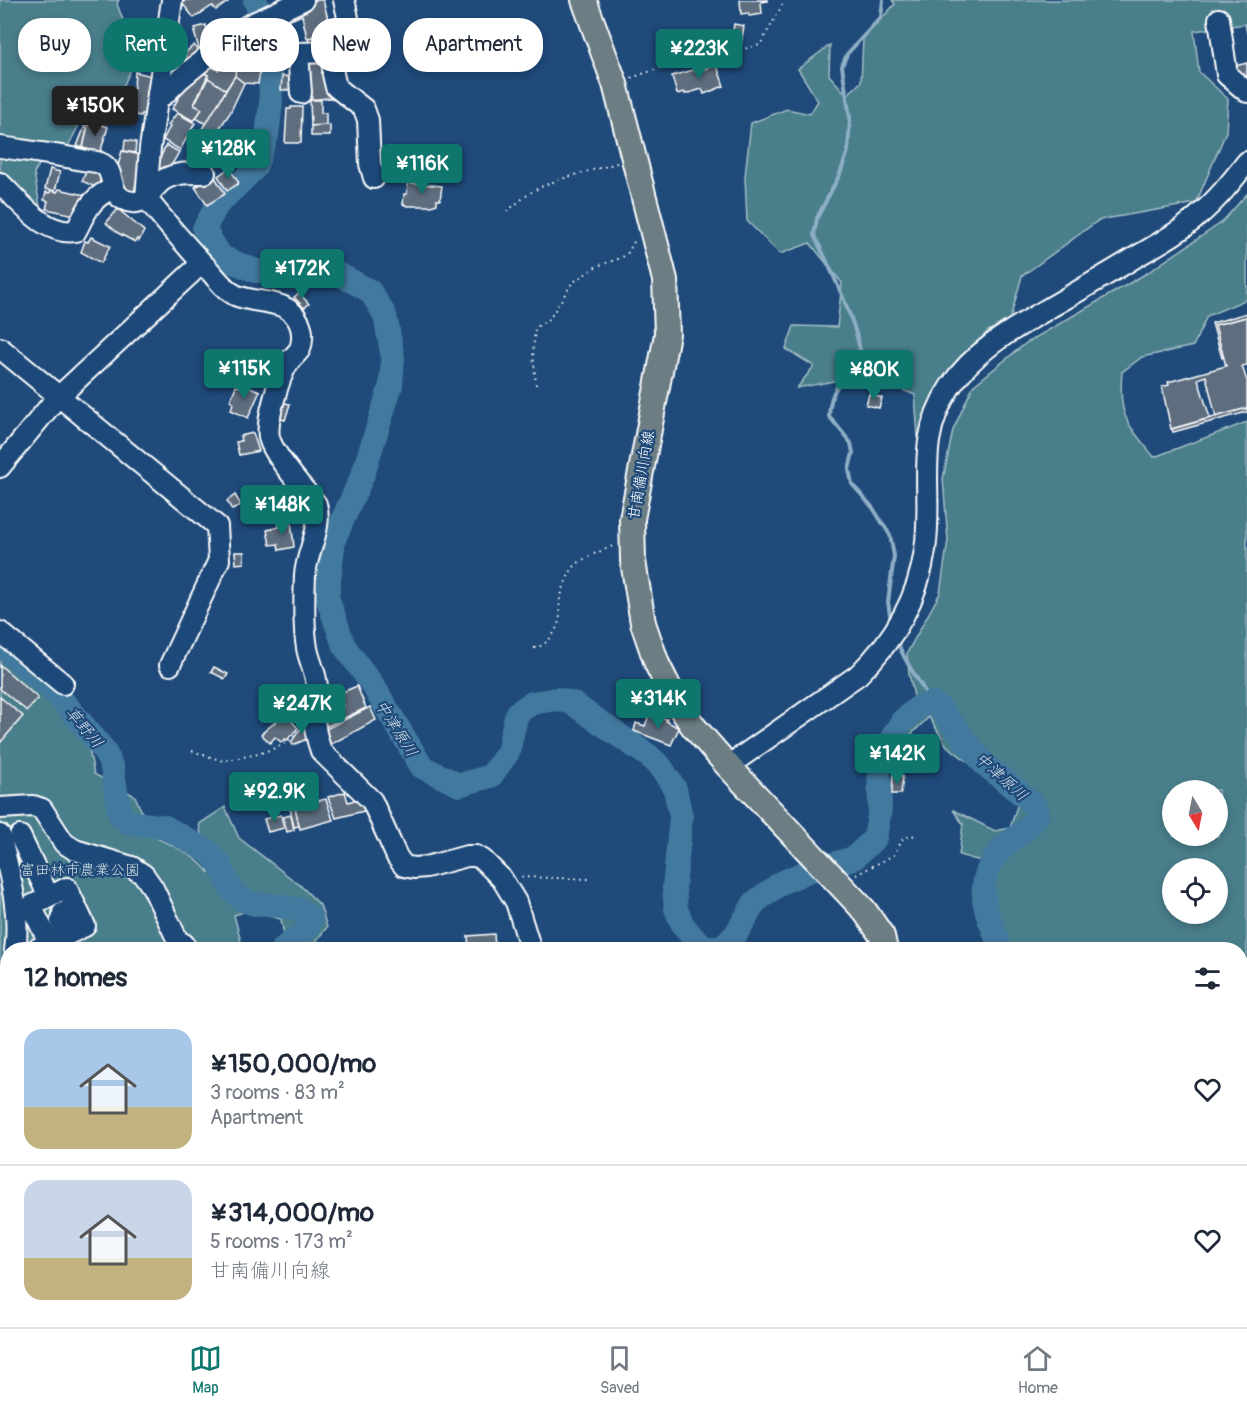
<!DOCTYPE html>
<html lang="en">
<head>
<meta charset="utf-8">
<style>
	:root { --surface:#fff; --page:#f2f2f3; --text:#1f2937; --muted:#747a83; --line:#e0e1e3; --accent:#0f766e }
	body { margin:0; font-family:Pangolin,"Klee One",sans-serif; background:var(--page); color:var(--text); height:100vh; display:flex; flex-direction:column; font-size:22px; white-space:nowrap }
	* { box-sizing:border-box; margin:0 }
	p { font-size:20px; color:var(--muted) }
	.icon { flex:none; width:33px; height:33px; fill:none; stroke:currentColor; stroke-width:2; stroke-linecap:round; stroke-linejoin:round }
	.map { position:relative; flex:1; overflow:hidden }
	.panel { position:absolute; left:0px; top:942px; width:1248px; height:386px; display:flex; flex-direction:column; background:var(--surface); border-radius:24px 24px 0 0; box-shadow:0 3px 9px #0003 }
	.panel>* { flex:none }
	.hud { position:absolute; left:18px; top:18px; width:600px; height:54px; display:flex; gap:12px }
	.needle { width:39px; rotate:170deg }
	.fabs { position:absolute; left:1162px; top:780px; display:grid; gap:12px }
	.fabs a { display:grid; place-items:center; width:66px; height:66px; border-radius:50%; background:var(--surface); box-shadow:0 3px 9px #0003; font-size:30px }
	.price { position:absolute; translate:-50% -51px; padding:0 14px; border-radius:6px; background:var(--accent); color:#fff; font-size:20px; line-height:39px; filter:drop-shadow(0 2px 3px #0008) }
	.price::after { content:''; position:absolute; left:50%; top:36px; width:18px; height:14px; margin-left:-9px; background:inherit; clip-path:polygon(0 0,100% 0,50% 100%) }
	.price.on { background:#222; color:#fff }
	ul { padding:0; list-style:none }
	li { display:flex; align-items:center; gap:18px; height:150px; padding:0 24px }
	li+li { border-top:2px solid var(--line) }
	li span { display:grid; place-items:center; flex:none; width:168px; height:120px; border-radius:18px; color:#555 }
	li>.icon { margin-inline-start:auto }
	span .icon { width:72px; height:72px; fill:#fffc; stroke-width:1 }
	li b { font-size:26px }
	h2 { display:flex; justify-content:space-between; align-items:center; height:72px; padding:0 24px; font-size:26px }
	.chip { padding:0 21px; border-radius:24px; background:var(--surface); box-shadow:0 3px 9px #0003; font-size:21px; line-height:54px }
	.chip.on { background:var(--accent); color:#fff }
	.tabs { display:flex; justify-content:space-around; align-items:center; height:84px; border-top:2px solid var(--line); background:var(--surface); font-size:16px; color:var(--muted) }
	.tabs a { display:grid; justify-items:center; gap:3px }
	.tabs .on { color:var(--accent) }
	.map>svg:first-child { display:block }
	.green { fill:#4a7e8b; stroke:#a4bec5; stroke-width:1.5; fill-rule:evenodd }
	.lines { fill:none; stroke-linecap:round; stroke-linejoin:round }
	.stream { stroke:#8eafc5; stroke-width:4 }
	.river { stroke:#42799e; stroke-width:24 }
	.building { fill:#5f6e7f; stroke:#fff; stroke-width:1.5 }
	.minor-casing { stroke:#fff; stroke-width:24 }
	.major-casing { stroke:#fff; stroke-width:28 }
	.path { stroke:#fff; stroke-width:2; stroke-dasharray:1.5 4.5; stroke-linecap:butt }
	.minor { stroke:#1f4a7a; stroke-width:20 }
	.major { stroke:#6c7e84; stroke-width:24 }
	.labels { text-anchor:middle; stroke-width:4.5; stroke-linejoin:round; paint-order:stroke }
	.street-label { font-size:15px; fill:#fff; stroke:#1f4a7a }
	.park-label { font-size:15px; fill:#d2dfe2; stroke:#1f4a7a }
	.water-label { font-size:16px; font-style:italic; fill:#d0dee7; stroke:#1f4a7a }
</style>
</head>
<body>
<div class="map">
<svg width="1247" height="1327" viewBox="0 0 1247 1327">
	<rect width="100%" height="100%" fill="#1f4a7a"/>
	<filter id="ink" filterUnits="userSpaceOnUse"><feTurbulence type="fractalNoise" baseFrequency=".0167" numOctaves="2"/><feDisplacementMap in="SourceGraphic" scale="12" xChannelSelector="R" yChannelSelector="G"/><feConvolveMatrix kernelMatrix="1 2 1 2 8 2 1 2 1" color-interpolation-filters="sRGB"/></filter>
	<g filter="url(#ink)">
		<g class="green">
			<polygon points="0,0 119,0 117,4 130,39 134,63 121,91 90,104 66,150 42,160 34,173 42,218 0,178"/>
			<polygon points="892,0 1247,0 1247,34 1245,24 1194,31 1199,72 1228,99 1226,132 1196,203 1099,220 1022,276 1010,319 988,331 938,387 919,451 915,395 866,375 797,388 814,366 786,349 794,326 837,327 842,283 810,243 780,254 747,221 745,176 751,123 787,109 810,114 818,101 798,69 830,45 829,75 847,95 861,82 863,39 895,4"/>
			<path d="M1247,194V299L1207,316L1193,346L1142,357L1122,372C1118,417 1127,423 1154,457L1247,422V1167L1240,1166V950L997,949L987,904L995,865L959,855L963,824L953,810L995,831L1010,828L1019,800L947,746L929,717L898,747L890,770L885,763L898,736L917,710L909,674L907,653L940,593L948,540L943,479L953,430L973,386L1026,343L1147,273L1221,223ZM1173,790H1218V836H1173ZM1173,868H1218V914H1173Z"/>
			<path d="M0,651L54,695L86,735L94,774L135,796L152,836C173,846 196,855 209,873L199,824L225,807L239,838L301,886L320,905L327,927L310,949H279L285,940L281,919L247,911L234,915L243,949L8,950V1320H152L151,1327H0Z"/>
		</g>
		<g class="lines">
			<g class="stream">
				<path d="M883,0L881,17L847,54L842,66L850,118L848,151L840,174L817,218L814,235C828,263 863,335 861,364C840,380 830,389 829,416L851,443L853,453L849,469L852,484L873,508L890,535L894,556L888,602L891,622"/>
				<path d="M897,640C903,661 921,682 931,703"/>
			</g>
			<g class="river">
				<path d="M255,0L269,36L271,104L267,135L255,168L217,205L204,229L221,257L256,271L331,270L370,291L385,315L393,358L391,385L363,474L334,539L327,597L344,646L372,684L422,767L459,785L491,776L508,752L517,713L532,703L557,699L572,703L649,756L661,767L675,789L681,817L674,888L676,909L683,925L694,939L708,948L724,946L736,934L755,902L781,883L808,871L854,858L875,838L880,809L879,760L902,721L920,706L931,703L940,708L984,764L1034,804L1038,812C1034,825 1023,831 1013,839C991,856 978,880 986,909C990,924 997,934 1000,950"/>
				<path d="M0,645L57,694L104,750L112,767L120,815L128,822L165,827L207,851L219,863L232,891L245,901L255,904L280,906L300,910L311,918C309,933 292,939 282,950"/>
				<polyline points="354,1320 370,1327"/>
				<polyline points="1152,1327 1153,1320"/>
			</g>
		</g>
		<g class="building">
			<polygon points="186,0 226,0 228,2 216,10 212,6 194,18 182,3"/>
			<polygon points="316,0 323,0 332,34 307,38 302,15 288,21 285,14 306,3"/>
			<polygon points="740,0 768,0 768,1 761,2 762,14 749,16 748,13 741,14"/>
			<polygon points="734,24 744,26 741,45 731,44"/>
			<polygon points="206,25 211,49 200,52 194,32 196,32 195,28"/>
			<polygon points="254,27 262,40 253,46 251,42 246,45 239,36"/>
			<polygon points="340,32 342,44 310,49 308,38"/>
			<polygon points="194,45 200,52 188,66 184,61 186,52"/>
			<polygon points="247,56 262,58 258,84 244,83 235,76 234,58 246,60"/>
			<polygon points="326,59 330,98 306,100 304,60"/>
			<polygon points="223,60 236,68 235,76 226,90 212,81 207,77 208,75 205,73 208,65 218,70"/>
			<polygon points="716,63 724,86 704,94 702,89 685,94 684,92 677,94 672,76 704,67 705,69"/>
			<polygon points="1247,63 1247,77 1244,81 1237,76 1235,66"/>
			<polygon points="198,70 208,75 194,105 202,109 194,121 172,109 191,77"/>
			<polygon points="135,72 152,76 147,114 142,114 141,116 128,114 127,109 130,88 134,88"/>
			<polygon points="235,76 244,83 230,113 210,142 198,135"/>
			<polygon points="282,76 294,77 293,90 281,90"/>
			<polygon points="208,78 226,90 206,124 196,118 202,109 194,105"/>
			<polygon points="310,100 321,100 321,113 326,113 326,125 311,126"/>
			<polygon points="291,107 302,107 301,143 285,143 287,109 291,109"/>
			<polygon points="177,113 195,123 180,150 163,140 170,126 168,125"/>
			<polygon points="88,118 93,120 92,122 89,121 83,148 77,146"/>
			<polygon points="89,121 108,127 100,153 83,148"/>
			<polygon points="330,125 330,136 311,136 311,126"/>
			<polygon points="125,140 136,142 135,153 124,151"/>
			<polygon points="166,145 179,152 167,173 155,178 156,167"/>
			<polygon points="122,151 141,155 134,194 120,192 114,180"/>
			<polygon points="89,165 104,171 97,188 82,181"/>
			<polygon points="229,168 239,183 227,191 218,176"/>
			<polygon points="50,169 60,172 55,191 45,189"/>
			<polygon points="215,177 225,194 207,205 195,187"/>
			<polygon points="408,183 442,186 440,200 437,200 437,204 431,206 407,206 403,204 404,194 407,194"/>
			<polygon points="59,189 85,195 80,216 46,209 48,201 44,200 46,192 50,193 51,190 57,192"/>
			<polygon points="118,209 144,231 139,241 137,239 135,242 118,233 106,223"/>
			<polygon points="91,237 110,246 101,263 81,252 85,241 88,242"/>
			<polygon points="299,293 309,304 304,308 294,297"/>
			<polygon points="1247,313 1247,317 1215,325 1224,357 1222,358 1212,323"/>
			<polygon points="1247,317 1247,365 1242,366 1247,381 1247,408 1216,417 1206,376 1198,379 1210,418 1171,429 1162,387 1169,385 1168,382 1226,366 1215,325"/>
			<polygon points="242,384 260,391 248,418 231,410 233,403 230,401 236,386 241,387"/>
			<polygon points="869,394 882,398 879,408 866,405"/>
			<polygon points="281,402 290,404 285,420 277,418"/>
			<polygon points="1247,408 1247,412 1173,432 1172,429"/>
			<polygon points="253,433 259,451 239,455 236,442 241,441 240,436"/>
			<polygon points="266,486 274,502 260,508 253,493"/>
			<polygon points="235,495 241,505 232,510 227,501"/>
			<polygon points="291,521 294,547 279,550 278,544 270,545 267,530 279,527 278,524"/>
			<polygon points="235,552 244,552 244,563 236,564"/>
			<polygon points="0,665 38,698 27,711 0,689"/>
			<polygon points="214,667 228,674 225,679 211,672"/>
			<polygon points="357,686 366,708 325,727 324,716 343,706 338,694"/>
			<polygon points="0,697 23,716 0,743"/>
			<polygon points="370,707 376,720 326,747 320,732"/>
			<polygon points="285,714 298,728 286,741 285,739 281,742 275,737 270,743 261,734"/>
			<polygon points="649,715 667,719 666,721 679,728 671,745 634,731 636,723 645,726"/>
			<polygon points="304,724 308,724 309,738 293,745 291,742"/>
			<polygon points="893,775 903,776 901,794 892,794"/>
			<polygon points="345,792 348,802 364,797 368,810 336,818 328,797"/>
			<polygon points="304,799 305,801 311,799 312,802 326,799 333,820 300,829 293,802"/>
			<polygon points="295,807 299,826 294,827 290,808"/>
			<polygon points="281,815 284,828 268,832 264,819"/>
			<polygon points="291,815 294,830 287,832 283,817"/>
			<polygon points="494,934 495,948 469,950 468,936"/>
		</g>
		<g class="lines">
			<defs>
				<g id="minor">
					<path d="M172,0L150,148L146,198C166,223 187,247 209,270C217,279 225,290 235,295C257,305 287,297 299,322C303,330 303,341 300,349C297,354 291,358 288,363C279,377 266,421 269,437C272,454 304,489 316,504C323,528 307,550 305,575C304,598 303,625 307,648C309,661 317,674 317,688C317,694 314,700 314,706C313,721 316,737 321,751L372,801L397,857L404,866L414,868L426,867L467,856H476L483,860L502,879L516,902L531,950"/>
					<path d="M344,0C349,22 356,39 333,52V74L336,87L364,109L368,120L370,164L374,178"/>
					<polyline points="1219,19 1227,75 1247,92"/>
					<polyline points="301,93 298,53 333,52"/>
					<polyline points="158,94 164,95 180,79 237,32 249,25 303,0"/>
					<path d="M0,147C27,151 55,154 82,160C88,161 95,161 100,163C119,170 104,199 133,202C147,204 153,185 165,179C178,172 191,173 205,173"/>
					<path d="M0,183C20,202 45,236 76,231C85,213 93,194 114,189"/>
					<polyline points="0,348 217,526 219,560 170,665"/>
					<polyline points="0,467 55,400 202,263"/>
					<polyline points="0,632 63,684"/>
					<path d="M728,766L858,675C894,640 918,600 925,550C934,490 913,443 950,387C976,348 1017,327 1056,304C1082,289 1108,274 1134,258C1156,245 1179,233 1198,216C1217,200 1232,181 1247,162"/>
					<polyline points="0,808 33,806 42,809 64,843 75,850 132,867 144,875 153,888 178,941 184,944"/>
					<path d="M0,835C9,872 21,911 15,950"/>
					<polyline points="20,836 49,897"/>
					<polyline points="67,934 61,922 63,920 63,913 76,907"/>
					<polyline points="35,950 85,926 67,888 31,906 53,950"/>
					<polyline points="0,998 8,975"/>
					<polyline points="0,1052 8,1029"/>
					<polyline points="0,1096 8,1072"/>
					<polyline points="0,1148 8,1166"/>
					<polyline points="0,1281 8,1281"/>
					<polyline points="163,1327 165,1320"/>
				</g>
				<g id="major">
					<polyline points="584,0 615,84 665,280 667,334 632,519 633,561 643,623 657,664 673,696 693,726 728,766 864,910 882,936 885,950"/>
					<polyline points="1102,1320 1103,1327"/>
				</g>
			</defs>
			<use href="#minor" class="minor-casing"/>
			<use href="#major" class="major-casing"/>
			<g class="path">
				<polyline points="631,78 677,62 686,60 712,61 731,52 760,45 785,0"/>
				<path d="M507,211C515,205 524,197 533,191C559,177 589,172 617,163"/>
				<polyline points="536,385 533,352 535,328 550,318 572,283 597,266 621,258 627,254 635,240"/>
				<path d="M534,648C549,646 560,627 560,613C560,608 559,604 560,599C563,589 567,576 573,568C582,557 602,551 615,545"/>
				<polyline points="192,751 223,761 258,754 278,747 291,739 299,728"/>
				<polyline points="856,875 894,855 903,838 916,835"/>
				<polyline points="521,877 590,879"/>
				<polyline points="598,1320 599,1327"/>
			</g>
			<use href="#minor" class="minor"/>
			<use href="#major" class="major"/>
		</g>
	</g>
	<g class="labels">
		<g class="street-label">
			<text transform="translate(641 475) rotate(-80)" y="5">甘南備川向線</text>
		</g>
		<g class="park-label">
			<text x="80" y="875">富田林市農業公園</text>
		</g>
		<g class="water-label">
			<text transform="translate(85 727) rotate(50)" y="6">草野川</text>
			<text transform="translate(397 728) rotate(58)" y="6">中津原川</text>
			<text transform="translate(1002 776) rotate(42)" y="6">中津原川</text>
		</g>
	</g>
</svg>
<div class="fabs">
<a><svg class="needle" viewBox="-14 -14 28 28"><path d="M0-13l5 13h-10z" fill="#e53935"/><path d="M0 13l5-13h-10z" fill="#747a83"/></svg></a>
<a><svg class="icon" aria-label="locate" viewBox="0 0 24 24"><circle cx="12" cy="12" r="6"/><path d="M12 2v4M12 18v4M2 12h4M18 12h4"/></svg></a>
</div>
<b class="price" style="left:699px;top:80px">¥223K</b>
<b class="price on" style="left:95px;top:137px">¥150K</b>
<b class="price" style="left:228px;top:180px">¥128K</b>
<b class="price" style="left:422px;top:195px">¥116K</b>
<b class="price" style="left:302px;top:300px">¥172K</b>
<b class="price" style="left:244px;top:400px">¥115K</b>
<b class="price" style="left:874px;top:401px">¥80K</b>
<b class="price" style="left:282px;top:536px">¥148K</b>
<b class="price" style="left:658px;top:730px">¥314K</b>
<b class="price" style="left:302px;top:735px">¥247K</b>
<b class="price" style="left:897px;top:785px">¥142K</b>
<b class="price" style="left:274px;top:823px">¥92.9K</b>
<div class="hud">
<a class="chip">Buy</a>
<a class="chip on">Rent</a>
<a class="chip">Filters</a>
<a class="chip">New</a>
<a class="chip">Apartment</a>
</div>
<section class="panel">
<h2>12 homes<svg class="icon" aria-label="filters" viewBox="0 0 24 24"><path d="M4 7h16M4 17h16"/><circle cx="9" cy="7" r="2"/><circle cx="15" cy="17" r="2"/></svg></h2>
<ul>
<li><span style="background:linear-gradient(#a9c7e8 65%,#c2b280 0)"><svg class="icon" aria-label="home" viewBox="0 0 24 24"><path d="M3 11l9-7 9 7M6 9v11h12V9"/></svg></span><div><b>¥150,000/mo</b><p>3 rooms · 83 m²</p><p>Apartment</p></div><svg class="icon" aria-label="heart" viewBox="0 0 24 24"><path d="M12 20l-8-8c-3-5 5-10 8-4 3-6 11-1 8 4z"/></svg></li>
<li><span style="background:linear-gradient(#c9d6e8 65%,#c2b280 0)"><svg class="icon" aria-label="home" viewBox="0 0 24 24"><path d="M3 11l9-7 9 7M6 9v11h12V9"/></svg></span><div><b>¥314,000/mo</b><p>5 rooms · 173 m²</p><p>甘南備川向線</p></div><svg class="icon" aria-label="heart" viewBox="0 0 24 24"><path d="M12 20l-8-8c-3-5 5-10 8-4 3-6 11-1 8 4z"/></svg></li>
</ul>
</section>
</div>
<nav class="tabs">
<a class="on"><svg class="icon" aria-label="map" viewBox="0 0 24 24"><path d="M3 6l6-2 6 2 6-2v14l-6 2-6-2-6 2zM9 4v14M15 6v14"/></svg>Map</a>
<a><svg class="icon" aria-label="saved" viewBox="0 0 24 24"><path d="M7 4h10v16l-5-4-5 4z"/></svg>Saved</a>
<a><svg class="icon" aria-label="home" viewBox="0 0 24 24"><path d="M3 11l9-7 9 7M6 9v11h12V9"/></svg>Home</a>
</nav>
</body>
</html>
